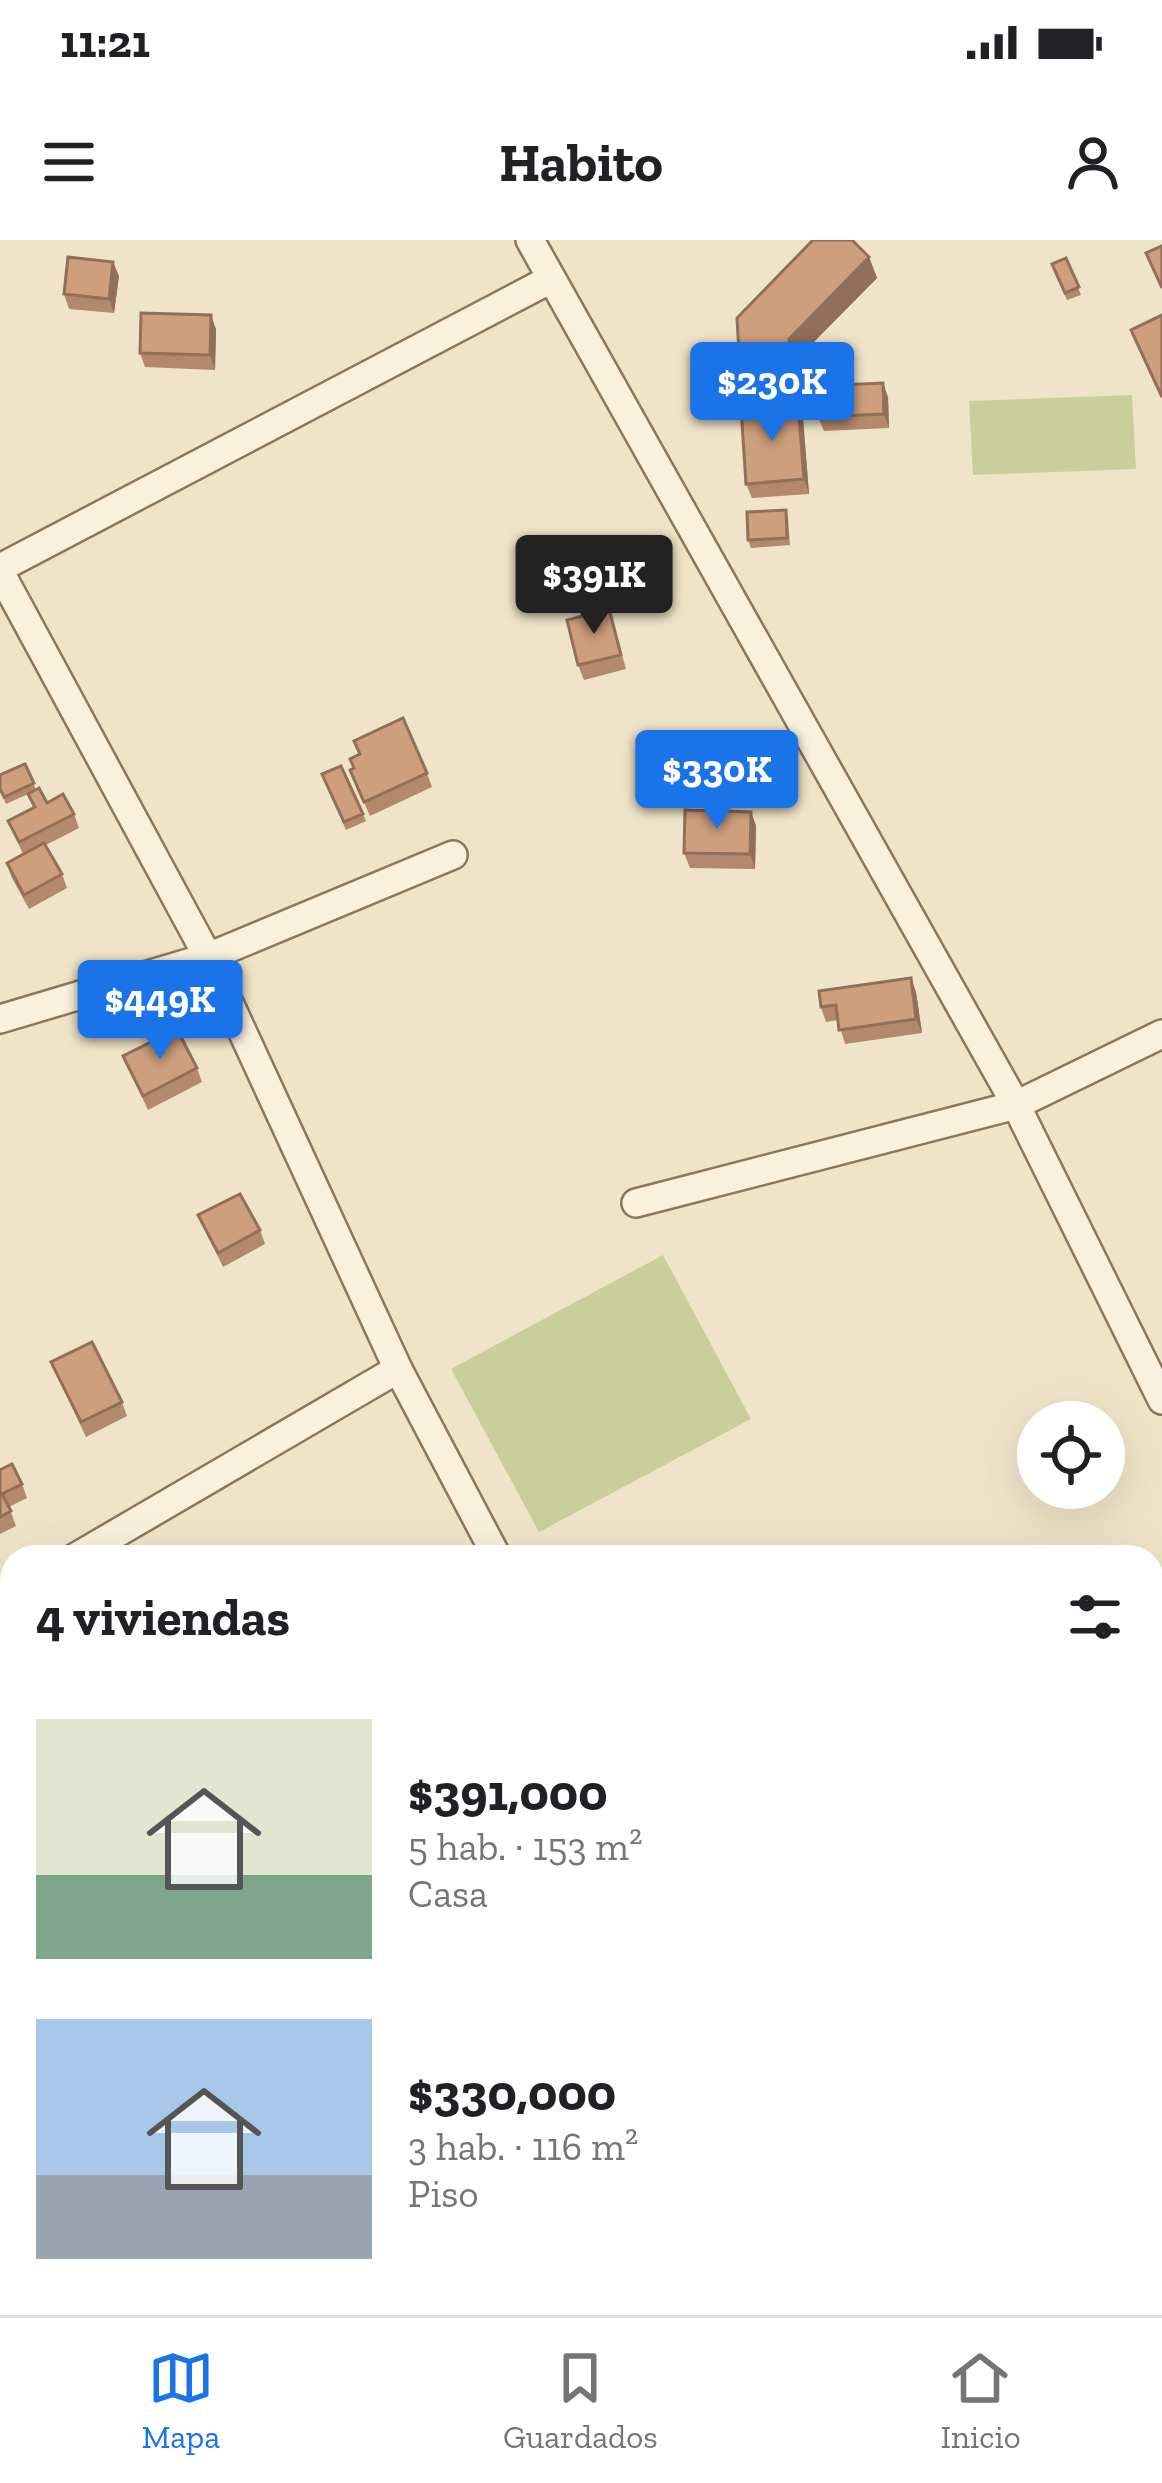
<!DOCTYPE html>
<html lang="es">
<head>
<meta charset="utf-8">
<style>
	:root { --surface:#fff; --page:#f2f2f2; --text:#202124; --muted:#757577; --line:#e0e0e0; --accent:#1a73e8 }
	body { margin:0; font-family:"Zilla Slab",serif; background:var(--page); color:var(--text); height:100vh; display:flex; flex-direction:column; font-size:45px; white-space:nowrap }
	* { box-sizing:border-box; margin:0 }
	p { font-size:39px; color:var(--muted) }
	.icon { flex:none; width:66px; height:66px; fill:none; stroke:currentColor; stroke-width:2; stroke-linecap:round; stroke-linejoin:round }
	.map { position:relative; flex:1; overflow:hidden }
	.side { position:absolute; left:0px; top:1305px; width:1164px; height:771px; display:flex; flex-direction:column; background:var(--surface); border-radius:36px 36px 0 0; box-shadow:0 12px 48px #0002 }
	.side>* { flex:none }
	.fabs { position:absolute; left:1017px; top:1161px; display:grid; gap:24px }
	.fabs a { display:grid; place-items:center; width:108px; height:108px; border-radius:50%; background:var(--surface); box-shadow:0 12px 48px #0002; font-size:60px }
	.price { position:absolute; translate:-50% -102px; padding:0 27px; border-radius:12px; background:var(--accent); color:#fff; font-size:39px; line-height:78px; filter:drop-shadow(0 3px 6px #0008) }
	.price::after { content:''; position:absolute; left:50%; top:72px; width:36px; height:27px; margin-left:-18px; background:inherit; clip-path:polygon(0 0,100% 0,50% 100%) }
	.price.active { background:#222; color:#fff }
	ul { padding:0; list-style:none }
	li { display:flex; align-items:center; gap:36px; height:300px; padding:0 36px }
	li span { display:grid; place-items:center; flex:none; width:336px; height:240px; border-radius:0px; color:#555 }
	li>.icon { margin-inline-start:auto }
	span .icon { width:144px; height:144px; fill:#fffc; stroke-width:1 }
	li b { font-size:51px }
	h2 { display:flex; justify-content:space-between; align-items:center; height:144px; padding:0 36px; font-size:51px }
	.status { display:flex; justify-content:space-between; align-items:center; height:84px; padding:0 60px; background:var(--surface); direction:ltr }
	.status svg { height:33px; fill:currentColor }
	header { display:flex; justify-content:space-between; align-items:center; height:156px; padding:0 36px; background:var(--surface); font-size:54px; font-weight:700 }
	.tabs { display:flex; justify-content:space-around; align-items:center; height:168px; border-top:3px solid var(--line); background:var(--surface); font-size:33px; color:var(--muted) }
	.tabs a { display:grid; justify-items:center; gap:6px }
	.tabs .active { color:var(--accent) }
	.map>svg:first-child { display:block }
	.green { fill:#c9cf9b }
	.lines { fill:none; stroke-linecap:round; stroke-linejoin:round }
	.street-casing { stroke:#8d765c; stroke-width:32 }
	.street { stroke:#faf1dc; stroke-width:27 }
	.wall { fill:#b2896c }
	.shaded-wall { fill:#916f58 }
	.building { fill:#cf9f7d; stroke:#916f58; stroke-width:3 }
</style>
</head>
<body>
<div class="status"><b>11:21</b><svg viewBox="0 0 49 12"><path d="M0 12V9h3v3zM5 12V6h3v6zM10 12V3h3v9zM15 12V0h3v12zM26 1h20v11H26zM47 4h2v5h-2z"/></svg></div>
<header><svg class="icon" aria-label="menu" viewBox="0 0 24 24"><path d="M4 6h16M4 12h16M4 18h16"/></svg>Habito<svg class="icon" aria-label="person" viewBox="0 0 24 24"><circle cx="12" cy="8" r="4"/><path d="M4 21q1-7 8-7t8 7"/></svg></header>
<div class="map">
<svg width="1162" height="2075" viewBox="0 0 1162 2075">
	<rect width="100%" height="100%" fill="#f0e4c8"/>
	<g class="green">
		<polygon points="1132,155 1136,229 973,235 969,161"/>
		<polygon points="663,1015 751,1179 539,1292 451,1129"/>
	</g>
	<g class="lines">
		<defs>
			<g id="street">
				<polyline points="530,0 1016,865 1162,1160"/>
				<polyline points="0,328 549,40"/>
				<polyline points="0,332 208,717 398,1129 497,1317"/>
				<polyline points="0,779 208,717 453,615"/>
				<polyline points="636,963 1016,865 1162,794"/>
				<polyline points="76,1317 398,1129"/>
				<polyline points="0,1361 12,1354"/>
				<polyline points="0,1584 12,1608"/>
				<polyline points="1152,1740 1162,1735"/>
				<polyline points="251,2064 257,2075"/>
				<polyline points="872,2064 877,2075"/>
				<polyline points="75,2075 123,2064"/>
			</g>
		</defs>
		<use href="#street" class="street-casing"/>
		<use href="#street" class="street"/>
	</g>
	<g class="wall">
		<polygon points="869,17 877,38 796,120 799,166 803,178 809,254 752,258 746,244 748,168 741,149"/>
		<polygon points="1066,18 1081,55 1067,60 1052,24"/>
		<polygon points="119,36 114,73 69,69 64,54"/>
		<polygon points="216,89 215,130 145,127 140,113"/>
		<polygon points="888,157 889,188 824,191 818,177"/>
		<polygon points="788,277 790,305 751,308 748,300"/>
		<polygon points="609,369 626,429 584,440 578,425"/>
		<polygon points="354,501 427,533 432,547 370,576 350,530 353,528 359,515"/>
		<polygon points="25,524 36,550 47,563 74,574 79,588 46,605 62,634 67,648 29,669 12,638 7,623 23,614 8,581 33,568 28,554 6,564 0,550"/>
		<polygon points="341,526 366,581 346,590 322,534"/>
		<polygon points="751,572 756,586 755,629 690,628 684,613"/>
		<polygon points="916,752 922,793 845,804 838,780 826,782 821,767"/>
		<polygon points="123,816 197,828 202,842 148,870"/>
		<polygon points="198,975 260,990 265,1004 223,1027"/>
		<polygon points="51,1122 122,1162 127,1176 86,1197"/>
		<polygon points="0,1230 22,1244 27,1258 9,1267 16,1286 0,1294"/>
		<polygon points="1162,1826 1162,1878 1153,1882 1152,1831"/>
		<polygon points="1162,1961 1162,1992 1152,1996 1152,1966"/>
	</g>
	<g class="shaded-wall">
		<polygon points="869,17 877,38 796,120 799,166 803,178 809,254 804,239 798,165 791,146 789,99"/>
		<polygon points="113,22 119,36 114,73 109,59"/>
		<polygon points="211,75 216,89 215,130 210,115"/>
		<polygon points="883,143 888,157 889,188 884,174"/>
		<polygon points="751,572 756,586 755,629 750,614"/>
		<polygon points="911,738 916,752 922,793 916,779"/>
	</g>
	<g class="building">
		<polygon points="813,0 852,0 869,17 789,99 791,146 741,149 737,78"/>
		<polygon points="1162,6 1162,48 1146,13"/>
		<polygon points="68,17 113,22 109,59 64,54"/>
		<polygon points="1066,18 1079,47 1065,53 1052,24"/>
		<polygon points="141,73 211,75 210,115 140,113"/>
		<polygon points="1162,75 1162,157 1131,90"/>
		<polygon points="883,143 884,174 818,177 817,146"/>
		<polygon points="798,164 804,239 746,244 741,168"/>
		<polygon points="786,270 787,298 748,300 747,272"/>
		<polygon points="609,369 621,415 578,425 567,380"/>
		<polygon points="403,478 427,533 364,562 350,530 354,528 350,519 360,514 354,501"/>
		<polygon points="25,524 34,543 4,557 0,549 0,535"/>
		<polygon points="341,526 363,574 344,582 322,534"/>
		<polygon points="39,548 47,563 63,554 74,574 19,602 8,581 35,567 28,554"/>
		<polygon points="685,570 751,572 750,614 684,613"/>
		<polygon points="44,603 62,634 24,655 7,623"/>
		<polygon points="911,738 916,779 839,790 836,765 821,767 819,751"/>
		<polygon points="177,789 197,828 143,856 123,816"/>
		<polygon points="240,954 260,990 218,1013 198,975"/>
		<polygon points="92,1102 122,1162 81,1182 51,1122"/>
		<polygon points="12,1224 22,1244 2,1254 11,1271 0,1277 0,1230"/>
		<polygon points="1162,1618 1162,1636 1155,1621"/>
		<polygon points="12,1791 12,1834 0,1809 0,1797"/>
		<polygon points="1162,1826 1162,1861 1152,1866 1152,1831"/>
		<polygon points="12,1929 12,1962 0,1935"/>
		<polygon points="1162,1961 1162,1983 1152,1988 1152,1966"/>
		<polygon points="716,2064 750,2064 754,2072 746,2075 720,2075"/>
		<polygon points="1015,2064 1045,2064 1050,2075 990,2075"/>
		<polygon points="535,2065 539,2075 511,2075"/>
	</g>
</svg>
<div class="fabs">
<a><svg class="icon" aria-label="locate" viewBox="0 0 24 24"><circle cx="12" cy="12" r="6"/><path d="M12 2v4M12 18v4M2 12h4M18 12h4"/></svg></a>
</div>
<b class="price" style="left:772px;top:204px">$230K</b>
<b class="price active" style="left:594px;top:397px">$391K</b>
<b class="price" style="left:717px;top:592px">$330K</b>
<b class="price" style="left:160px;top:822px">$449K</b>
<section class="side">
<h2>4 viviendas<svg class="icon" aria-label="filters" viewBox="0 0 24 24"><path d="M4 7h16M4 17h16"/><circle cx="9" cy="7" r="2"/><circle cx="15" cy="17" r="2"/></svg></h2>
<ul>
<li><span style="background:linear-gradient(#dfe7d0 65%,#7fa58c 0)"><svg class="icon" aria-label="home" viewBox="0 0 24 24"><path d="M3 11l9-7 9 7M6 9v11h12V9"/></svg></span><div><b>$391,000</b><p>5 hab. · 153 m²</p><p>Casa</p></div></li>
<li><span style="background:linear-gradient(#a9c7e8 65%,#9aa5b1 0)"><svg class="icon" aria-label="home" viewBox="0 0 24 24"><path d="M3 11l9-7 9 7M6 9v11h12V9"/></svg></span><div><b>$330,000</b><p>3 hab. · 116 m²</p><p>Piso</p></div></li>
</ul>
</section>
</div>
<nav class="tabs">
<a class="active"><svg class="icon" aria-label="map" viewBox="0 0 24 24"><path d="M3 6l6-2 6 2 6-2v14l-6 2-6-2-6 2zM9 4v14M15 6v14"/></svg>Mapa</a>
<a><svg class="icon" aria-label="saved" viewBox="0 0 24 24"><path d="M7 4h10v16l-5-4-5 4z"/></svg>Guardados</a>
<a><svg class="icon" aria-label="home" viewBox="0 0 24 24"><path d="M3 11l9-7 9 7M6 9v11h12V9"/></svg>Inicio</a>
</nav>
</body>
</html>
